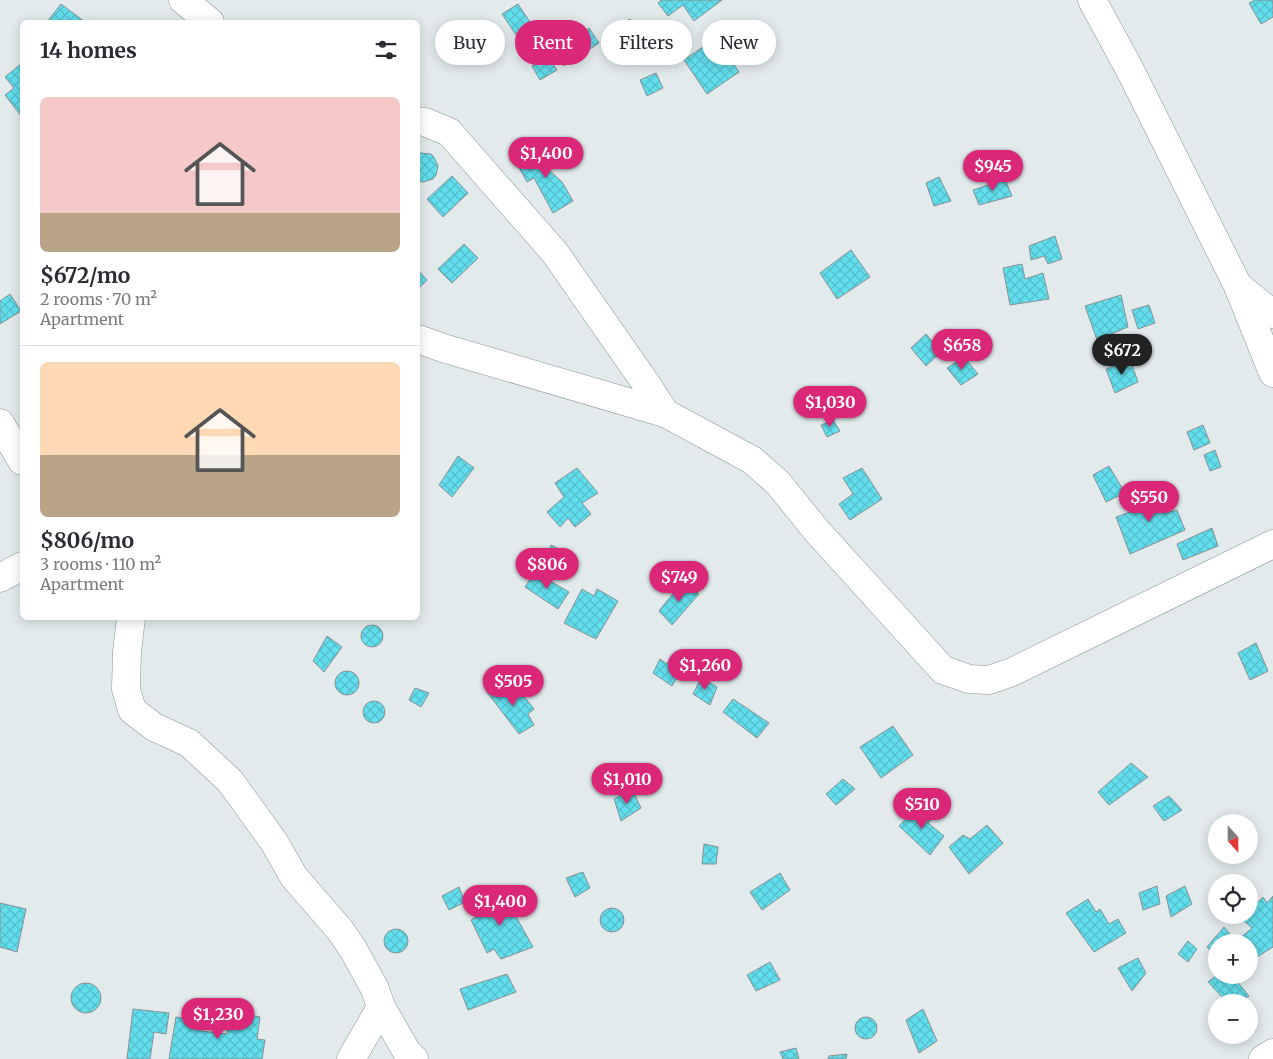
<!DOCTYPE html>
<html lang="en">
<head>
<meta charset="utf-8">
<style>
	:root { --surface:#fff; --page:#f2f2f3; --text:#2b2b33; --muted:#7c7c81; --line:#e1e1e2; --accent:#db2777 }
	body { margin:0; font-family:Merriweather,serif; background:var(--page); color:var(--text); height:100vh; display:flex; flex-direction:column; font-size:19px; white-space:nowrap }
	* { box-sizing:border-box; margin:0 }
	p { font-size:16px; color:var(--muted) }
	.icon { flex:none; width:28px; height:28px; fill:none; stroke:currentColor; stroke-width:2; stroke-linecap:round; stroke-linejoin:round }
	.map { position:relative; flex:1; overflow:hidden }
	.drawer { position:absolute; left:20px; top:20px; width:400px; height:600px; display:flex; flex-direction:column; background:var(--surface); border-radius:8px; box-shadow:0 2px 12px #0003 }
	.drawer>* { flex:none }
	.top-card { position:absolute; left:435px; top:20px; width:475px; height:45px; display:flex; gap:10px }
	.needle { width:32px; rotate:159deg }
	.tools { position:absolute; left:1208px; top:814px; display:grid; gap:10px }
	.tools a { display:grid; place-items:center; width:50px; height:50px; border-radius:50%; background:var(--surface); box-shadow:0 2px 12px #0003; font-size:25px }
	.price { position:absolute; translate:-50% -42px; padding:0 11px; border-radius:18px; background:var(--accent); color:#fff; font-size:16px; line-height:32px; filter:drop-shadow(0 1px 2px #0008) }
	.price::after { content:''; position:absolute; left:50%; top:30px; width:15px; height:11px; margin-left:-8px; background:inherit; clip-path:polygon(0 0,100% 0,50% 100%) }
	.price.current { background:#222; color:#fff }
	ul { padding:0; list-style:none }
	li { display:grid; align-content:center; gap:10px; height:265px; padding:0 20px }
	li+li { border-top:1px solid var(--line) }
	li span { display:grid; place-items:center; height:155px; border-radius:8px; color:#555 }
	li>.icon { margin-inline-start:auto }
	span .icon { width:90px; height:90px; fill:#fffc; stroke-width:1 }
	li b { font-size:21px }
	h2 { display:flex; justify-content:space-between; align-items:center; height:60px; padding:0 20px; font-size:21px }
	.chip { padding:0 18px; border-radius:22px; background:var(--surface); box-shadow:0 2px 12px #0003; font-size:18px; line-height:45px }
	.chip.current { background:var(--accent); color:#fff }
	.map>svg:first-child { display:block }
	.building { fill:url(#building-cross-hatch); stroke:#899192 }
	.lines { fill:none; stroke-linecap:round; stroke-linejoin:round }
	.street-casing { stroke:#8b9293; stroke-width:29 }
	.street { stroke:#fff; stroke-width:28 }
</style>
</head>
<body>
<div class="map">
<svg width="1273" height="1059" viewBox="0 0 1273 1059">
	<defs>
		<pattern id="building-cross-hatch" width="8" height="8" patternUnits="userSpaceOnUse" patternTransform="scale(1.25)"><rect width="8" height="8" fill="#62dfee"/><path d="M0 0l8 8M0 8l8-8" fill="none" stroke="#54becb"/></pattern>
	</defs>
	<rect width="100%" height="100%" fill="#e2eaec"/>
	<g class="building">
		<polygon points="661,0 722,0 694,21 683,5 668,16 658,3"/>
		<polygon points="1255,0 1273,0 1273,17 1261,24 1249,3"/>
		<polygon points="61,4 85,22 47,22"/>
		<polygon points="518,4 538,34 522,44 502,14"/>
		<polygon points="630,19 651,54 633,65 612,30"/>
		<polygon points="675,23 685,35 671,47 661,35"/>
		<polygon points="589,28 599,43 564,66 554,51"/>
		<polygon points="716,38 739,72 707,94 684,60"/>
		<polygon points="548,56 557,70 540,80 532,66"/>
		<polygon points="22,63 22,117 5,95 14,88 5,77"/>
		<polygon points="656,73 663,88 647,96 640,80"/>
		<polygon points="545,148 556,166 549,170 562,182 573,201 553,213 534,178 527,182 517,164"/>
		<polygon points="421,153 431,154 434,157 438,166 436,175 433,179 423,182 418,181 418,154"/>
		<polygon points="452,176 468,193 443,217 427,199"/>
		<polygon points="939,177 951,201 934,206 926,183"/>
		<polygon points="1005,179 1012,196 979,205 973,190"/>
		<polygon points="1055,236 1062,259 1048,264 1044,256 1031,260 1029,246"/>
		<polygon points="464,244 478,258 452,283 438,269"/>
		<polygon points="851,250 870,277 837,299 820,273"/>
		<polygon points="1022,264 1025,279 1043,273 1049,299 1010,305 1003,268"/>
		<polygon points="418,270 427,280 418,289"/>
		<polygon points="10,294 21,311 0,324 0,301"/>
		<polygon points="1121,295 1128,327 1097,340 1085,306"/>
		<polygon points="1149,305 1155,323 1138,329 1132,310"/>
		<polygon points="926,334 941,352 926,366 911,348"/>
		<polygon points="964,357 978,374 961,385 947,368"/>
		<polygon points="1130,359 1138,382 1115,393 1106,369"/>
		<polygon points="833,420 840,431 827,437 821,425"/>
		<polygon points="1203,425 1210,443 1194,450 1187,432"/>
		<polygon points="1215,450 1221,467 1210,471 1204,455"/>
		<polygon points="458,456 474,468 452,497 439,485"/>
		<polygon points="1109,466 1125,493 1106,502 1093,475"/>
		<polygon points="577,468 598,493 582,503 591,514 575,527 568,518 560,527 547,512 564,497 555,483"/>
		<polygon points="862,468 882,499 850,520 839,504 853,494 843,478"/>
		<polygon points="1152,489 1166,513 1177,510 1185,530 1130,554 1116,517 1141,508 1138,495"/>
		<polygon points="1212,528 1218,546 1183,560 1177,544"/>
		<polygon points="551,545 568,554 561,568 546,559"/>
		<polygon points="535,572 569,592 558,609 525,587"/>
		<polygon points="683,581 699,594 672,625 659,611"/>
		<polygon points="582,589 594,596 597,589 618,601 596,639 564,623"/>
		<circle cx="372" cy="636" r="11"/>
		<polygon points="327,636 342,647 324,672 313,661"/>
		<polygon points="1256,643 1268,671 1250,680 1238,653"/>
		<polygon points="672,656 684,665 672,686 653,673 660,659 667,664"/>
		<circle cx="347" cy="683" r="12"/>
		<polygon points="701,678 717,687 710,705 693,694"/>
		<polygon points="502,683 512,695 519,690 534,709 528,714 534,725 519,734 487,692"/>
		<polygon points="415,688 429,693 421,707 409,700"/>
		<polygon points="733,699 769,723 757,738 723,712"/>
		<circle cx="374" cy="712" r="11"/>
		<polygon points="893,726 913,755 881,778 860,747"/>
		<polygon points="1131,763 1148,777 1109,805 1098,792"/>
		<polygon points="843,779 855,789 836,805 826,794"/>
		<polygon points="632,789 641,808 621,821 614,799"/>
		<polygon points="1169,796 1182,810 1164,821 1153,806"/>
		<polygon points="920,805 934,817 928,823 944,836 930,855 899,826"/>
		<polygon points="987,825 1003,843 969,874 949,847 963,835 970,839"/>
		<polygon points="704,844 718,847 716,864 702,864"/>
		<polygon points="583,872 590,888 575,897 566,878"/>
		<polygon points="780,873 790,890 762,910 750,892"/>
		<polygon points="1157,886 1160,904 1143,910 1139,893"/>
		<polygon points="1185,886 1192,904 1171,917 1166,896"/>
		<polygon points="459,887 465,902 449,910 442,896"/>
		<polygon points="500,888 533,947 501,959 494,949 487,953 471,920 487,911 480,898"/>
		<polygon points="1273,896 1273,947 1257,957 1249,949 1249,942 1243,942 1239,939 1252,928 1243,920 1252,913 1250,910 1263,897 1267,903"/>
		<polygon points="1088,899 1096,912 1100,909 1109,924 1118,919 1126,933 1094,952 1066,913"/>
		<polygon points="0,903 26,909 17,952 0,947"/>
		<circle cx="612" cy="920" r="12"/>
		<polygon points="1224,927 1237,942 1216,942 1216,955 1207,947"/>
		<circle cx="396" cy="941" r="12"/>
		<polygon points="1188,941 1197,949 1188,962 1178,954"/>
		<polygon points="1138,958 1146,973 1132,991 1118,968"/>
		<polygon points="770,962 780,980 756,991 747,975"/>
		<polygon points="507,974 516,992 468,1010 460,989"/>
		<polygon points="1217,975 1232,975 1249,996 1239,1002 1227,1002 1208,982"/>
		<circle cx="86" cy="998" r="15"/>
		<polygon points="133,1009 169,1013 166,1034 154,1032 150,1059 127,1059"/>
		<polygon points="923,1009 937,1041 919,1053 906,1020"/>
		<polygon points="230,1012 260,1017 257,1039 265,1040 262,1059 169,1059 176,1017 203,1021 201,1031 227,1034"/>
		<circle cx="866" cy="1028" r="11"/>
		<polygon points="796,1048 799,1059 783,1059 780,1052"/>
		<polygon points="847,1054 846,1059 828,1059 829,1056"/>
	</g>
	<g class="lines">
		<defs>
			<g id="street">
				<polyline points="183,0 210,22"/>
				<polyline points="1092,0 1130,70 1238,286"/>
				<polyline points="418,121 425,122 449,132 555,253 647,385 665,413 752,460 778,483 816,530 943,670 969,679 989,680 1012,672 1273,544"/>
				<polyline points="1273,314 1238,286 1273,373"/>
				<polyline points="418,339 443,348 665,413"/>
				<polyline points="0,423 22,461"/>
				<polyline points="0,578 22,566"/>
				<polyline points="131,618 127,652 126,689 132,710 154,727 189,743 230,781 274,842 294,877 340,930 353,949 375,989 381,1007 407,1052 414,1059"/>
				<polyline points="351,1059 381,1007"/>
				<polyline points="1263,1059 1273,1053"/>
			</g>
		</defs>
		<use href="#street" class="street-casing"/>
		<use href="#street" class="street"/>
	</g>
</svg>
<div class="tools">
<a><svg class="needle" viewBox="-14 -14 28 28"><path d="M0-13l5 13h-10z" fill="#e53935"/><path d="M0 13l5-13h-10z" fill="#7c7c81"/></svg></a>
<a><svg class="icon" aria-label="locate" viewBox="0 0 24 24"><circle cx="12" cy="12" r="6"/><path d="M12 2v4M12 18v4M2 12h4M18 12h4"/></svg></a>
<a>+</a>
<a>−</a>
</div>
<b class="price" style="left:546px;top:179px">$1,400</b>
<b class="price" style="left:993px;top:192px">$945</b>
<b class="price" style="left:962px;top:371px">$658</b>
<b class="price current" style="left:1122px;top:376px">$672</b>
<b class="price" style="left:830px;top:428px">$1,030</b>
<b class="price" style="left:1149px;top:523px">$550</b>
<b class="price" style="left:547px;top:590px">$806</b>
<b class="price" style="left:679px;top:603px">$749</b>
<b class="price" style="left:705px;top:691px">$1,260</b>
<b class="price" style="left:513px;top:707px">$505</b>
<b class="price" style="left:627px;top:805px">$1,010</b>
<b class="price" style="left:922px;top:830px">$510</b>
<b class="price" style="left:500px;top:927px">$1,400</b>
<b class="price" style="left:218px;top:1040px">$1,230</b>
<div class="top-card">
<a class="chip">Buy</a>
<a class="chip current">Rent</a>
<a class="chip">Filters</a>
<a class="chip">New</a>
</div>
<section class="drawer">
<h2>14 homes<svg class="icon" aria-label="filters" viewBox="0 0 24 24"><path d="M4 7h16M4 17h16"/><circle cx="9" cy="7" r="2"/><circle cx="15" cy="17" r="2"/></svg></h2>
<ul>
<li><span style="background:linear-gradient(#f6c9c9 75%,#b9a48a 0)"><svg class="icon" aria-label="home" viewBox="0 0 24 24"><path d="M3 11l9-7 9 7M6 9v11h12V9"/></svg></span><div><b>$672/mo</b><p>2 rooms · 70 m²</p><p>Apartment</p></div></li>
<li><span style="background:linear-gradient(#ffd9b3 60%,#b9a48a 0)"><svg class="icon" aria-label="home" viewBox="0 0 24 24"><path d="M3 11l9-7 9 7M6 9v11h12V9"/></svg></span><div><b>$806/mo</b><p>3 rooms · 110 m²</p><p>Apartment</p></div></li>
</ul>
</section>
</div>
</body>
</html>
